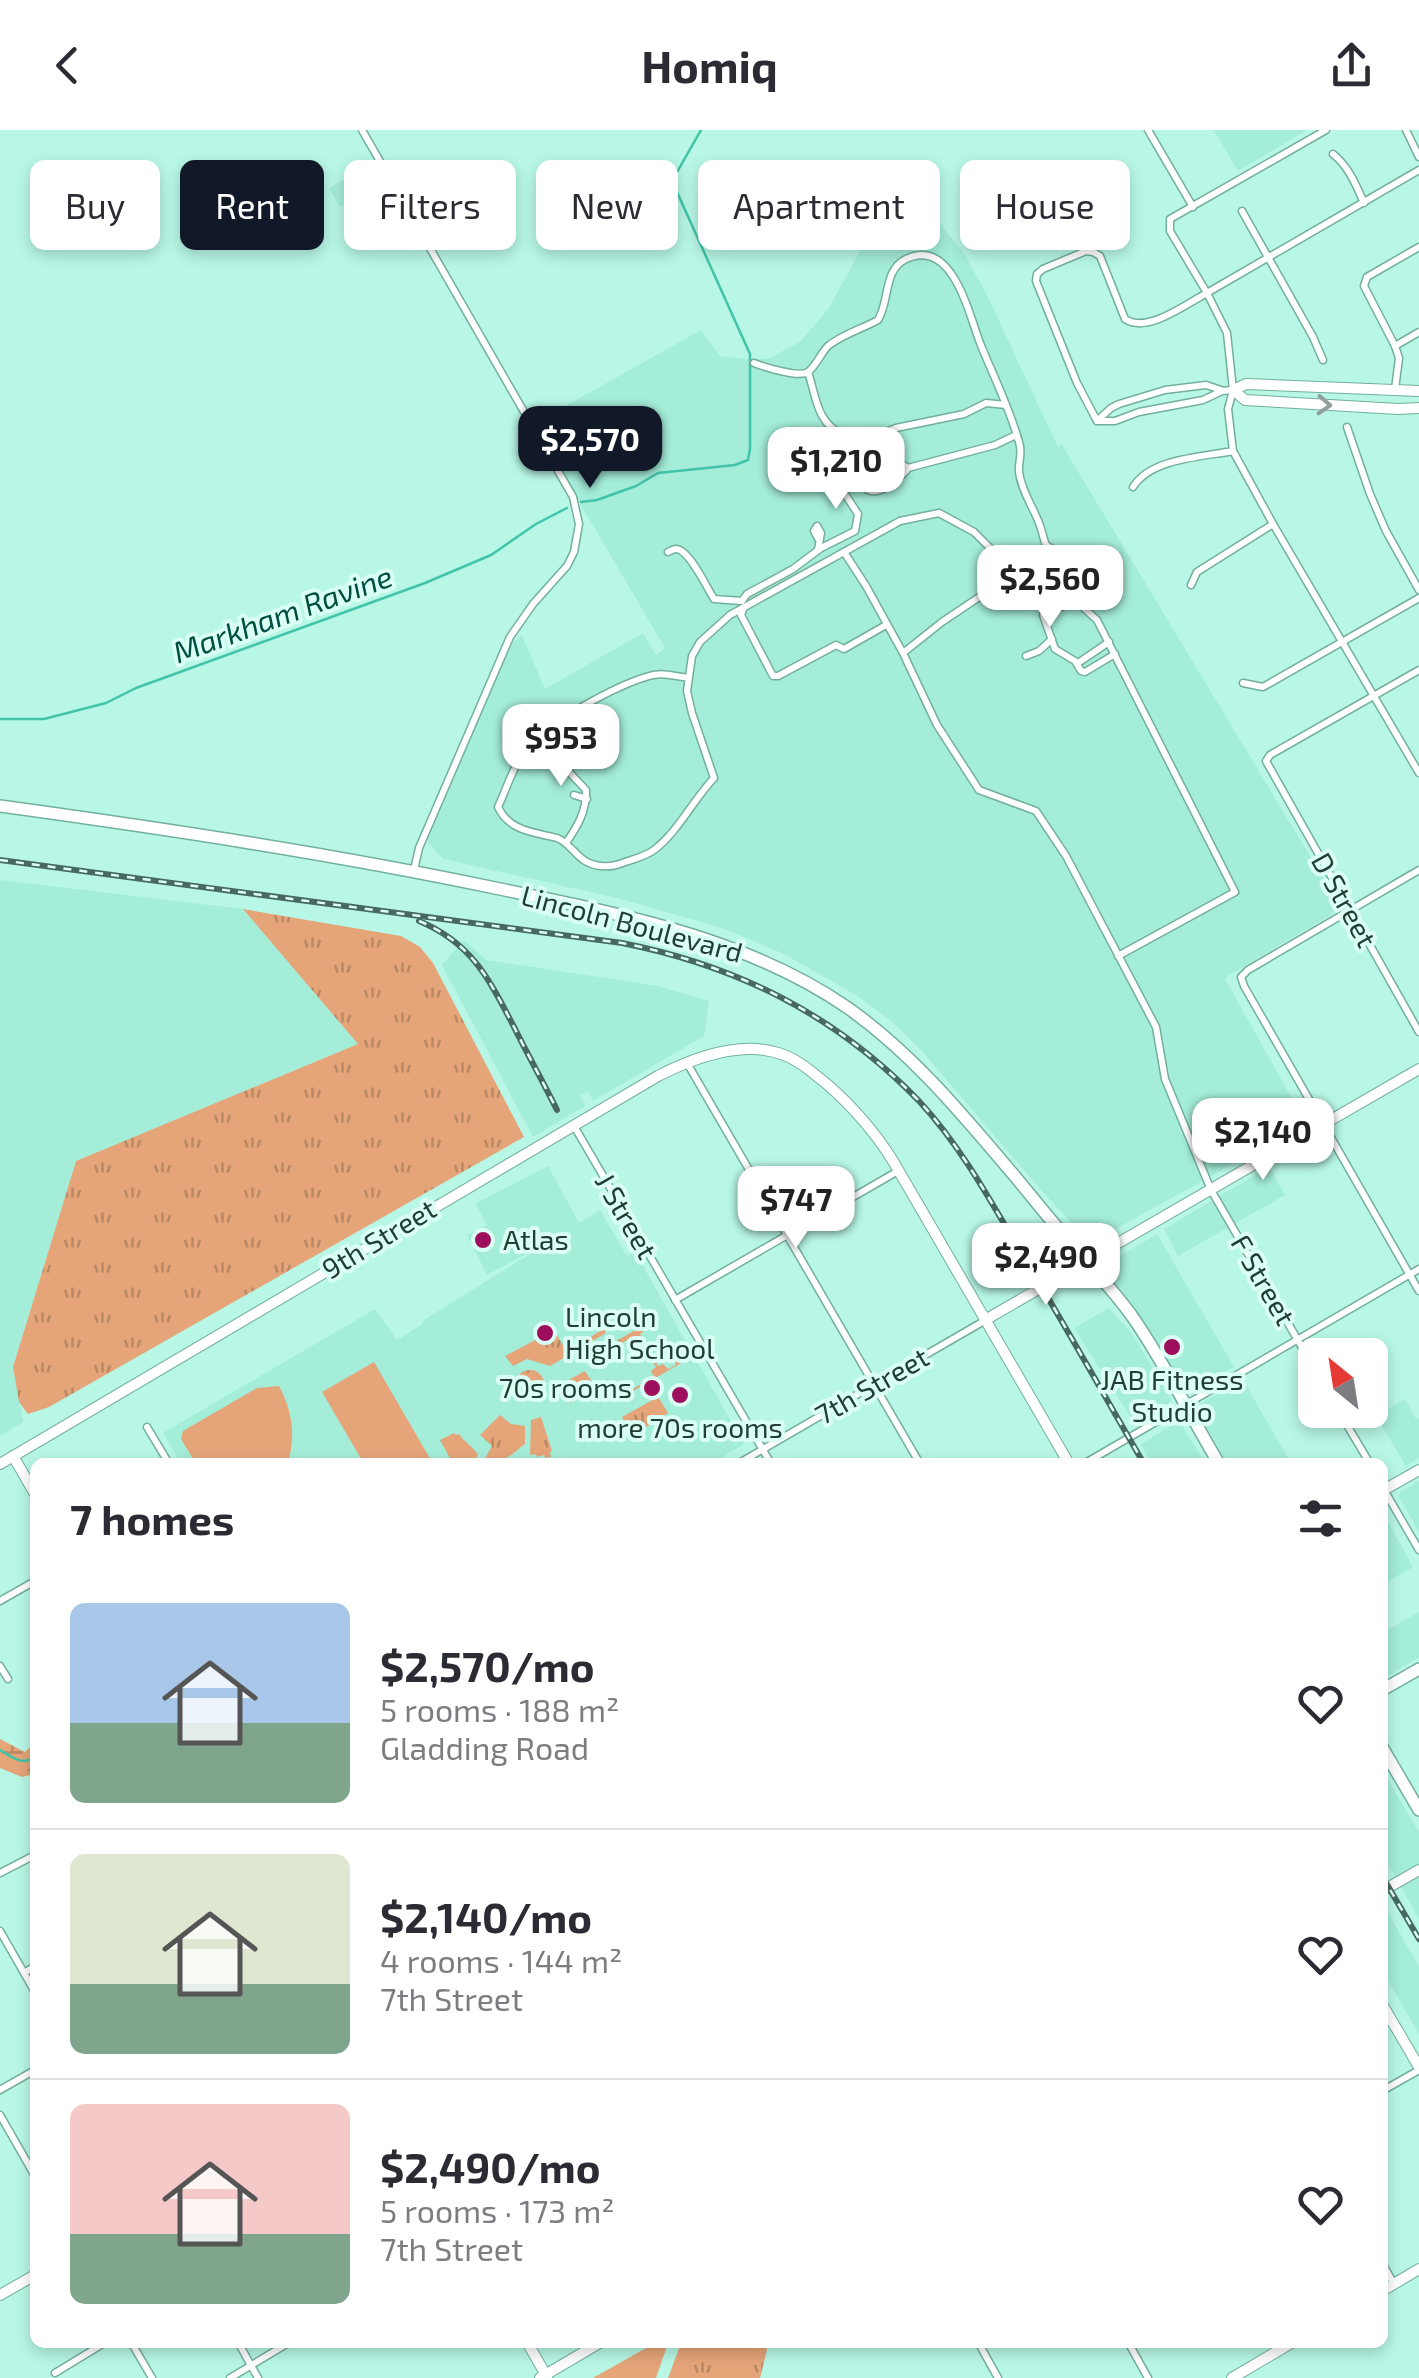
<!DOCTYPE html>
<html lang="en">
<head>
<meta charset="utf-8">
<style>
	:root { --surface:#fff; --page:#f2f2f3; --text:#2b2b33; --muted:#7c7c81; --line:#e1e1e2; --accent:#111827 }
	body { margin:0; font-family:"Exo 2",sans-serif; background:var(--page); color:var(--text); height:100vh; display:flex; flex-direction:column; font-size:38px; white-space:nowrap }
	* { box-sizing:border-box; margin:0 }
	p { font-size:32px; color:var(--muted) }
	.icon { flex:none; width:55px; height:55px; fill:none; stroke:currentColor; stroke-width:2; stroke-linecap:round; stroke-linejoin:round }
	.map { position:relative; flex:1; overflow:hidden }
	.drawer { position:absolute; left:30px; top:1328px; width:1358px; height:890px; display:flex; flex-direction:column; background:var(--surface); border-radius:15px; box-shadow:0 5px 15px #0003 }
	.drawer>* { flex:none }
	.guide { position:absolute; left:30px; top:30px; width:1360px; height:90px; display:flex; gap:20px }
	.needle { width:65px; rotate:330deg }
	.buttons { position:absolute; left:1298px; top:1208px; display:grid; gap:20px }
	.buttons a { display:grid; place-items:center; width:90px; height:90px; border-radius:15px; background:var(--surface); box-shadow:0 5px 15px #0003; font-size:50px }
	.price { position:absolute; translate:-50% -85px; padding:0 22px; border-radius:20px; background:#fff; color:#222; font-size:32px; line-height:65px; filter:drop-shadow(0 2px 5px #0008) }
	.price::after { content:''; position:absolute; left:50%; top:60px; width:30px; height:22px; margin-left:-15px; background:inherit; clip-path:polygon(0 0,100% 0,50% 100%) }
	.price.selected { background:var(--accent); color:#fff }
	ul { padding:0; list-style:none }
	li { display:flex; align-items:center; gap:30px; height:250px; padding:0 40px }
	li+li { border-top:2px solid var(--line) }
	li span { display:grid; place-items:center; flex:none; width:280px; height:200px; border-radius:15px; color:#555 }
	li>.icon { margin-inline-start:auto }
	span .icon { width:120px; height:120px; fill:#fffc; stroke-width:1 }
	li b { font-size:42px }
	h2 { display:flex; justify-content:space-between; align-items:center; height:120px; padding:0 40px; font-size:42px }
	.tag { padding:0 35px; border-radius:15px; background:var(--surface); box-shadow:0 5px 15px #0003; font-size:35px; line-height:90px }
	.tag.selected { background:var(--accent); color:#fff }
	header { display:flex; justify-content:space-between; align-items:center; height:130px; padding:0 40px; background:var(--surface); font-size:45px; font-weight:700 }
	.map>svg:first-child { display:block }
	.built { fill:#a4edd9 }
	.grass { fill:url(#grass-tufts) }
	.wetland { fill:url(#wetland-marsh) }
	.pitch { fill:#e5a579 }
	.lines { fill:none; stroke-linecap:round; stroke-linejoin:round }
	.stream { stroke:#41c4a8; stroke-width:2.5 }
	.street-casing { stroke:#72af9e; stroke-width:9 }
	.secondary-casing { stroke:#72af9e; stroke-width:12 }
	.primary-casing { stroke:#72af9e; stroke-width:14 }
	.street { stroke:#fff; stroke-width:6 }
	.secondary { stroke:#fff; stroke-width:10 }
	.primary { stroke:#fff; stroke-width:11 }
	.rail-casing { stroke:#476961; stroke-width:6 }
	.rail { stroke:#dafff4; stroke-width:2.5; stroke-dasharray:8; stroke-linecap:butt }
	.oneway { stroke:#919e9a }
	.poi-dot { fill:#9d0f5c; stroke:#dafff4; stroke-width:4 }
	.labels { text-anchor:middle; stroke-width:8; stroke-linejoin:round; paint-order:stroke }
	.street-label { font-size:28px; fill:#233c36; stroke:#dafff4 }
	.poi-label { font-size:28px; fill:#233c36; stroke:#dafff4; text-anchor:start }
	.water-label { font-size:30px; font-style:italic; fill:#004e40; stroke:#dafff4 }
</style>
</head>
<body>
<header><svg class="icon" aria-label="back" viewBox="0 0 24 24"><path d="M15 5l-7 7 7 7"/></svg>Homiq<svg class="icon" aria-label="share" viewBox="0 0 24 24"><path d="M12 15V3M7 8l5-5 5 5M5 13v7h14v-7"/></svg></header>
<div class="map">
<svg width="1419" height="2248" viewBox="0 0 1419 2248">
	<defs>
		<pattern id="grass-tufts" width="24" height="20" patternUnits="userSpaceOnUse" patternTransform="scale(2.5)"><rect width="24" height="20" fill="#e5a579"/><path d="M3 7l-1-3M5 7V3M7 7l1-3M15 17l-1-3M17 17v-4M19 17l1-3" fill="none" stroke="#b98864"/></pattern>
		<pattern id="wetland-marsh" width="20" height="14" patternUnits="userSpaceOnUse" patternTransform="scale(2.5)"><rect width="20" height="14" fill="#e5a579"/><path d="M1 5h8M5 5V1M11 12h8M15 12V8" fill="none" stroke="#b98864"/></pattern>
	</defs>
	<rect width="100%" height="100%" fill="#b8f7e6"/>
	<g class="built">
		<polygon points="1214,0 1307,0 1238,41"/>
		<polygon points="349,47 359,66 340,77 329,58"/>
		<polygon points="913,83 934,87 963,122 986,163 1056,313 1058,317 1062,315 1336,769 1337,776 1332,784 1226,847 1225,849 1303,988 1217,1043 1090,1113 1041,1060 921,920 889,889 856,865 784,824 722,798 617,768 444,729 436,722 424,706 503,522 522,505 545,559 643,503 656,525 665,518 591,392 532,295 701,200 720,226 755,230 770,228 801,211 829,178 860,121 881,94 894,85"/>
		<polygon points="0,750 243,779 358,914 76,1031 13,1236 23,1292 0,1306"/>
		<polygon points="464,810 486,830 658,856 709,871 704,906 593,971 588,961 580,965 585,976 533,1007 442,835"/>
		<polygon points="548,1036 579,1093 600,1080 627,1126 635,1122 744,1314 714,1332 180,1332 163,1303 375,1179 397,1210 421,1195 424,1190 554,1109 487,1145 467,1105 487,1095 475,1074"/>
		<polygon points="1269,1037 1285,1065 1178,1126 1164,1099"/>
		<polygon points="1157,1104 1234,1237 1190,1261 1185,1261 1181,1255 1154,1206 1113,1151 1110,1143 1110,1137 1115,1129"/>
		<polygon points="1109,1178 1133,1205 1171,1269 1168,1275 1135,1294 1074,1198"/>
		<polygon points="1243,1250 1280,1314 1290,1332 1226,1332 1199,1285 1197,1278 1201,1273"/>
		<polygon points="1405,1269 1416,1289 1419,1288 1419,1328 1406,1336 1376,1286"/>
		<polygon points="1179,1291 1205,1332 1151,1332 1141,1314"/>
		<polygon points="1419,1351 1419,1402 1399,1367 1400,1362"/>
		<polygon points="1382,1381 1413,1437 1383,1454 1382,1454"/>
		<polygon points="1419,1482 1419,1527 1383,1549 1383,1496 1386,1501"/>
		<polygon points="1382,1640 1419,1702 1419,1789 1383,1725"/>
		<polygon points="1384,1776 1419,1837 1419,1904 1383,1842"/>
	</g>
	<g class="grass">
		<polygon points="243,779 401,806 420,817 433,833 524,1007 49,1277 28,1284 19,1272 13,1237 76,1031 358,914"/>
		<polygon points="641,1197 644,1201 640,1204 658,1236 663,1234 668,1239 676,1235 673,1227 679,1224 683,1232 614,1272 611,1264 617,1262 620,1266 654,1247 651,1241 656,1237 641,1212 636,1214 630,1208 608,1222 610,1227 607,1228 602,1219"/>
		<polygon points="604,1199 606,1203 550,1236 527,1229 513,1236 505,1226 554,1200 565,1219 571,1215 573,1217"/>
		<circle cx="530" cy="1254" r="14"/>
		<polygon points="585,1241 592,1252 586,1259 582,1258 571,1273 563,1267 565,1252"/>
		<polygon points="658,1267 668,1283 632,1306 622,1287"/>
		<path d="M500,1285L511,1294L525,1296V1314C512,1323 508,1333 483,1332L492,1316L480,1305Z"/>
		<polygon points="541,1287 552,1321 550,1322 551,1327 545,1328 544,1325 537,1327 536,1324 530,1325 531,1290"/>
		<path d="M454,1303L456,1305L459,1304C464,1312 475,1318 478,1325L474,1332H452L440,1310Z"/>
		<polygon points="681,2213 765,2213 767,2220 760,2248 668,2248"/>
	</g>
	<polygon class="wetland" points="0,1609 25,1622 35,1612 35,1644 22,1647 0,1638"/>
	<g class="pitch">
		<polygon points="374,1232 432,1332 363,1332 322,1262"/>
		<path d="M279,1256C292,1280 296,1306 288,1332H195L181,1309L183,1301L257,1258Z"/>
		<polygon points="655,2213 668,2213 656,2248 593,2248"/>
	</g>
	<g class="lines">
		<g class="stream">
			<polyline points="581,372 597,370 636,356 658,343 735,335 748,330 750,319 750,224 672,51 701,0"/>
			<polyline points="0,589 44,589 106,573 136,558 425,453 491,425 536,394 567,378"/>
			<path d="M0,1620C12,1627 23,1637 35,1626"/>
		</g>
		<defs>
			<g id="street">
				<polyline points="362,0 573,367 579,394 574,422 567,436 533,474 510,507 419,718 414,740"/>
				<polyline points="1148,0 1193,77"/>
				<polyline points="1326,0 1170,89 1170,101 1207,163 1227,203 1233,260 1228,279 1233,321 1273,394 1419,643"/>
				<polyline points="1406,0 1419,27"/>
				<path d="M1333,24C1349,37 1356,55 1364,73"/>
				<polyline points="1242,81 1313,207 1323,230"/>
				<polyline points="1395,216 1419,202"/>
				<path d="M754,233C764,237 799,248 808,242C816,236 821,223 828,216C843,204 862,199 878,190C890,171 883,140 906,129C955,106 970,191 982,218C995,249 1010,280 1019,312C1023,323 1018,332 1019,342C1021,360 1033,377 1039,393C1042,400 1043,408 1046,415C1076,433 1089,431 1076,471"/>
				<polyline points="1395,259 1399,228 1395,216 1364,156 1367,147 1419,117"/>
				<polyline points="1098,290 1111,278 1119,274 1165,260 1206,255 1221,260"/>
				<path d="M1097,291L1077,253L1036,151L1037,144L1043,139L1086,121L1093,122L1100,126L1125,189C1146,203 1180,178 1200,167L1419,40"/>
				<polyline points="1097,291 1115,291 1139,282 1203,270 1222,261 1233,260"/>
				<polyline points="1347,297 1370,364 1386,401 1419,460"/>
				<polyline points="877,309 883,303 896,298 964,284 986,273 1006,275"/>
				<polyline points="908,338 995,315 1016,305"/>
				<path d="M1133,357C1151,328 1202,327 1233,321"/>
				<polyline points="818,420 821,403 817,396 814,401 819,410"/>
				<path d="M668,422C670,421 673,419 676,419C689,419 707,458 714,469L742,471L747,464L793,439L821,418L855,401L858,384L843,361L842,356L845,350L855,349C860,352 863,358 868,360C882,366 898,349 906,341L908,338L887,325L877,309C866,307 854,308 844,305C816,294 816,265 808,242"/>
				<polyline points="844,422 866,456 903,523"/>
				<polyline points="1015,443 942,492 903,523 937,595 979,660 1036,681 1066,726 1156,897 1165,949 1211,1060 1315,1240"/>
				<polyline points="1191,455 1197,442 1273,394"/>
				<polyline points="744,477 741,485 773,546 778,546 836,515 844,519 886,495"/>
				<polyline points="1046,479 1043,485 1055,519 1075,531 1081,541 1085,542 1115,524"/>
				<polyline points="1026,526 1039,521 1052,509"/>
				<polyline points="1078,533 1109,512"/>
				<polyline points="1419,540 1270,625 1266,631 1419,902"/>
				<path d="M688,548C675,546 662,542 649,546C615,556 546,593 525,621C512,638 507,658 498,677C509,701 533,702 557,708C569,712 575,726 587,732C599,738 613,737 625,732C634,729 646,726 654,720C678,702 693,670 714,648L692,583L687,561L692,526L700,512L730,485L900,391L939,383L974,402L1015,443L1048,482L1076,471L1097,490L1235,762L1118,826"/>
				<polyline points="1243,553 1263,557 1419,468"/>
				<path d="M537,608L586,660C587,681 577,697 566,713"/>
				<polyline points="574,665 587,669"/>
				<polyline points="1419,740 1248,840 1241,847 1244,856 1419,1161"/>
				<polyline points="687,933 919,1332"/>
				<polyline points="574,996 770,1332"/>
				<polyline points="675,1170 898,1041"/>
				<polyline points="1338,1280 1369,1332"/>
				<polyline points="147,1297 168,1332"/>
				<polyline points="741,1332 984,1191"/>
				<polyline points="1087,1332 1419,1139"/>
				<polyline points="1383,1358 1419,1420"/>
				<polyline points="0,1471 35,1451"/>
				<polyline points="0,1536 8,1549"/>
				<polyline points="0,1743 35,1725"/>
				<polyline points="0,1801 35,1862"/>
				<polyline points="24,1843 35,1836"/>
				<polyline points="0,1960 35,1940"/>
				<polyline points="1382,1961 1419,1940"/>
				<polyline points="0,1985 35,2046"/>
				<polyline points="1382,2133 1394,2154"/>
				<polyline points="131,2212 152,2248"/>
				<polyline points="238,2212 258,2248"/>
				<polyline points="978,2212 998,2248"/>
				<polyline points="1128,2212 1148,2248"/>
				<polyline points="55,2243 106,2212"/>
				<polyline points="230,2248 290,2212"/>
			</g>
			<g id="secondary">
				<polyline points="1419,261 1246,254 1233,260 1245,270 1398,279 1419,278"/>
				<polyline points="985,1190 1419,939"/>
				<polyline points="13,1326 35,1364"/>
				<path d="M0,1334L658,946C693,928 744,909 784,925C800,931 814,944 828,955C854,978 875,1002 893,1031L1068,1332"/>
				<polyline points="1382,1361 1419,1340"/>
				<polyline points="1382,1761 1419,1740"/>
				<polyline points="1382,1874 1419,1937"/>
				<polyline points="1382,2161 1419,2139"/>
				<polyline points="0,2165 35,2145"/>
				<polyline points="527,2212 547,2247"/>
				<polyline points="540,2248 601,2212"/>
				<polyline points="1232,2248 1293,2212"/>
			</g>
			<g id="primary">
				<path d="M0,676C167,699 334,724 500,759C620,784 745,807 848,878C913,924 962,984 1013,1044C1034,1069 1054,1095 1076,1119C1095,1142 1117,1164 1134,1189C1165,1234 1190,1285 1218,1332"/>
				<polyline points="1382,1560 1419,1539"/>
				<polyline points="1382,1617 1419,1680"/>
			</g>
		</defs>
		<use href="#street" class="street-casing"/>
		<use href="#secondary" class="secondary-casing"/>
		<use href="#primary" class="primary-casing"/>
		<use href="#street" class="street"/>
		<use href="#secondary" class="secondary"/>
		<use href="#primary" class="primary"/>
		<defs>
			<g id="rail">
				<path d="M0,730L622,813C738,836 836,885 919,971C957,1012 985,1061 1013,1109C1058,1183 1100,1258 1143,1332"/>
				<path d="M419,791C472,813 489,849 514,897C528,925 543,952 557,980"/>
				<polyline points="1382,1746 1419,1809"/>
			</g>
		</defs>
		<use href="#rail" class="rail-casing"/>
		<use href="#rail" class="rail"/>
	</g>
	<defs><path id="oneway-chevron" d="M-2-3.5L2.5 0L-2 3.5" fill="none" stroke-width="1.6" stroke-linecap="round" stroke-linejoin="round" transform="scale(2.5)"/></defs>
	<use class="oneway" href="#oneway-chevron" transform="translate(1324 275) rotate(3)"/>
	<g class="poi-dot">
		<circle cx="483" cy="1110" r="10"/>
		<circle cx="545" cy="1203" r="10"/>
		<circle cx="1172" cy="1217" r="10"/>
		<circle cx="652" cy="1258" r="10"/>
		<circle cx="680" cy="1265" r="10"/>
	</g>
	<g class="labels">
		<g class="street-label">
			<text transform="translate(1344 770) rotate(61)" y="10">D Street</text>
			<text transform="translate(632 794) rotate(15)" y="10">Lincoln Boulevard</text>
			<text transform="translate(626 1086) rotate(60)" y="10">J Street</text>
			<text transform="translate(379 1109) rotate(-31)" y="10">9th Street</text>
			<text transform="translate(1263 1150) rotate(60)" y="10">F Street</text>
			<text transform="translate(872 1256) rotate(-30)" y="10">7th Street</text>
		</g>
		<g class="poi-label">
			<text x="503" y="1120">Atlas</text>
			<text x="565" y="1197">Lincoln<tspan x="565" dy="32">High School</tspan></text>
			<text x="1172" y="1260" text-anchor="middle">JAB Fitness<tspan x="1172" dy="32">Studio</tspan></text>
			<text x="632" y="1268" text-anchor="end">70s rooms</text>
			<text x="680" y="1308" text-anchor="middle">more 70s rooms</text>
		</g>
		<g class="water-label">
			<text transform="translate(283 485) rotate(-20)" y="10">Markham Ravine</text>
		</g>
	</g>
</svg>
<div class="buttons">
<a><svg class="needle" viewBox="-14 -14 28 28"><path d="M0-13l5 13h-10z" fill="#e53935"/><path d="M0 13l5-13h-10z" fill="#7c7c81"/></svg></a>
</div>
<b class="price selected" style="left:590px;top:361px">$2,570</b>
<b class="price" style="left:836px;top:382px">$1,210</b>
<b class="price" style="left:1050px;top:500px">$2,560</b>
<b class="price" style="left:561px;top:659px">$953</b>
<b class="price" style="left:1263px;top:1053px">$2,140</b>
<b class="price" style="left:796px;top:1121px">$747</b>
<b class="price" style="left:1046px;top:1178px">$2,490</b>
<div class="guide">
<a class="tag">Buy</a>
<a class="tag selected">Rent</a>
<a class="tag">Filters</a>
<a class="tag">New</a>
<a class="tag">Apartment</a>
<a class="tag">House</a>
</div>
<section class="drawer">
<h2>7 homes<svg class="icon" aria-label="filters" viewBox="0 0 24 24"><path d="M4 7h16M4 17h16"/><circle cx="9" cy="7" r="2"/><circle cx="15" cy="17" r="2"/></svg></h2>
<ul>
<li><span style="background:linear-gradient(#a9c7e8 60%,#7fa58c 0)"><svg class="icon" aria-label="home" viewBox="0 0 24 24"><path d="M3 11l9-7 9 7M6 9v11h12V9"/></svg></span><div><b>$2,570/mo</b><p>5 rooms · 188 m²</p><p>Gladding Road</p></div><svg class="icon" aria-label="heart" viewBox="0 0 24 24"><path d="M12 20l-8-8c-3-5 5-10 8-4 3-6 11-1 8 4z"/></svg></li>
<li><span style="background:linear-gradient(#dfe7d0 65%,#7fa58c 0)"><svg class="icon" aria-label="home" viewBox="0 0 24 24"><path d="M3 11l9-7 9 7M6 9v11h12V9"/></svg></span><div><b>$2,140/mo</b><p>4 rooms · 144 m²</p><p>7th Street</p></div><svg class="icon" aria-label="heart" viewBox="0 0 24 24"><path d="M12 20l-8-8c-3-5 5-10 8-4 3-6 11-1 8 4z"/></svg></li>
<li><span style="background:linear-gradient(#f6c9c9 65%,#7fa58c 0)"><svg class="icon" aria-label="home" viewBox="0 0 24 24"><path d="M3 11l9-7 9 7M6 9v11h12V9"/></svg></span><div><b>$2,490/mo</b><p>5 rooms · 173 m²</p><p>7th Street</p></div><svg class="icon" aria-label="heart" viewBox="0 0 24 24"><path d="M12 20l-8-8c-3-5 5-10 8-4 3-6 11-1 8 4z"/></svg></li>
</ul>
</section>
</div>
</body>
</html>
